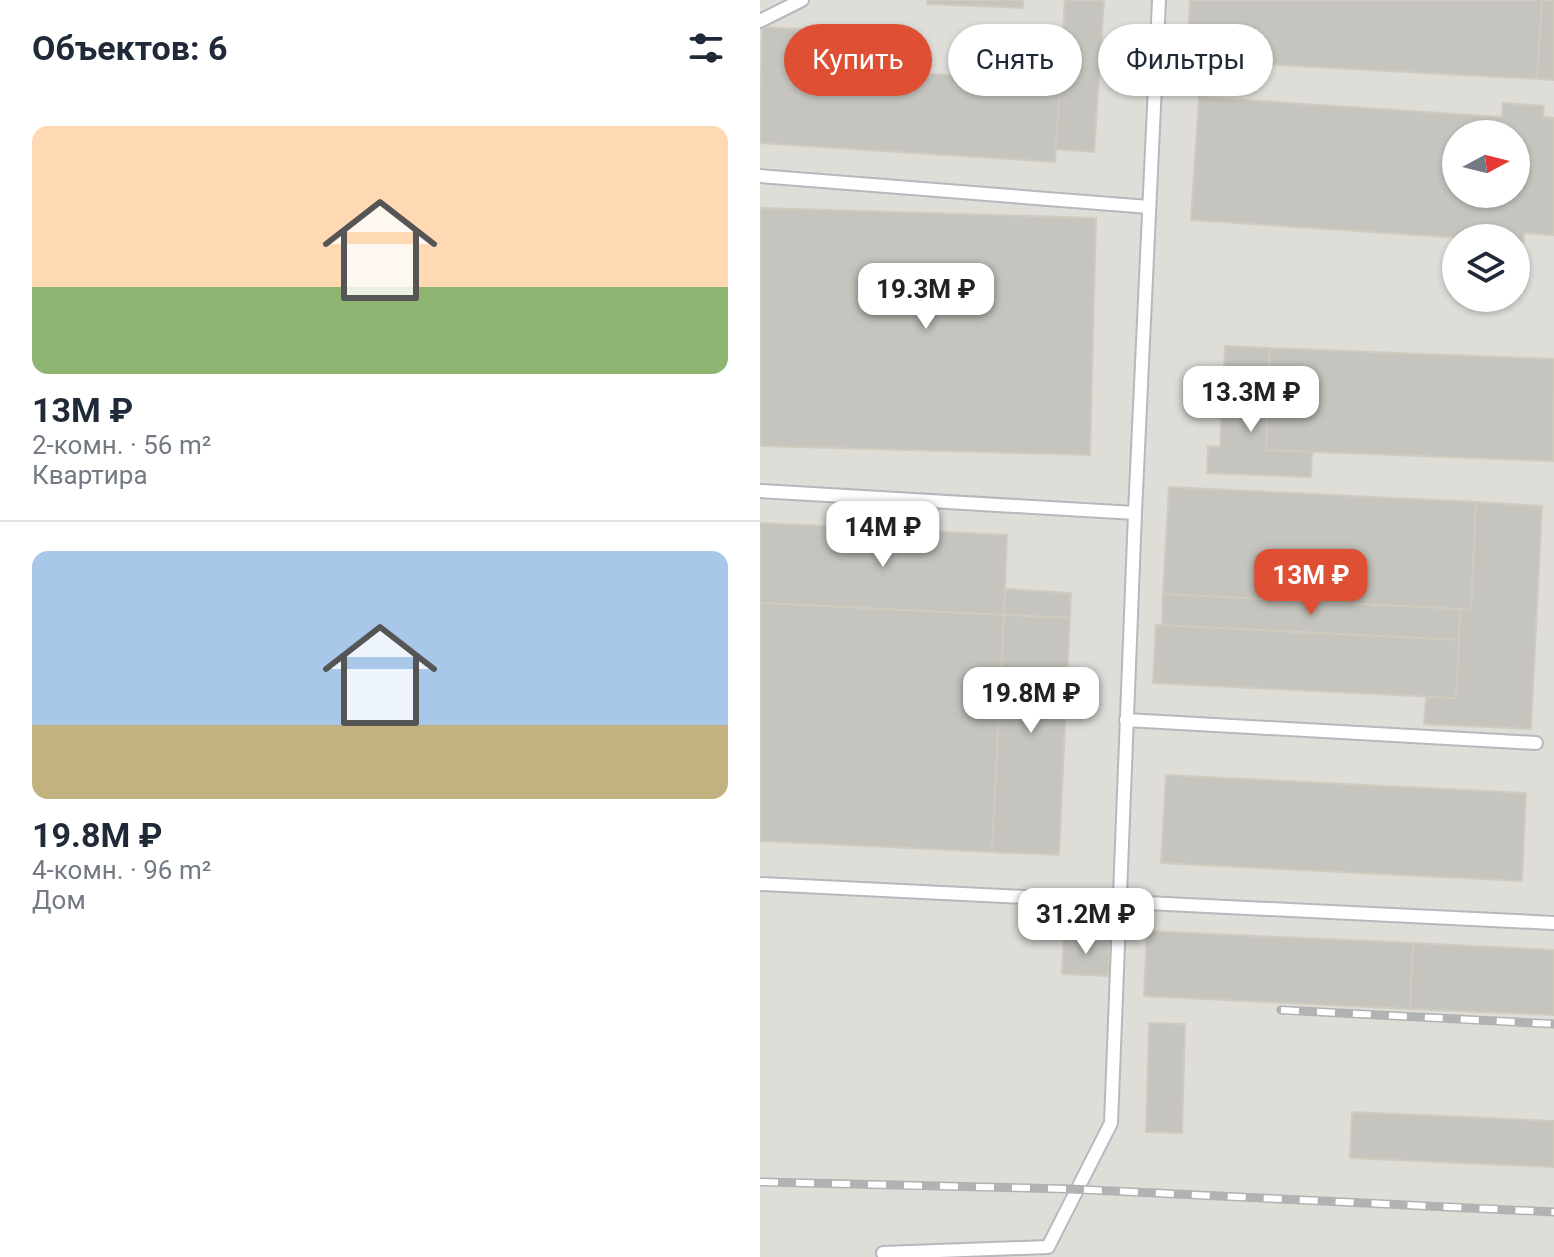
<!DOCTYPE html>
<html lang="ru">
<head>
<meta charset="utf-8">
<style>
	:root { --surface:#fff; --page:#f6f6f7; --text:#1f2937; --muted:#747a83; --line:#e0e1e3; --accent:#de4f33 }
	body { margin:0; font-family:Roboto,sans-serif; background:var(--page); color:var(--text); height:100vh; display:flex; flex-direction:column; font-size:30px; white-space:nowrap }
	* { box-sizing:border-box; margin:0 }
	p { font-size:26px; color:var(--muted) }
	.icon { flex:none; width:44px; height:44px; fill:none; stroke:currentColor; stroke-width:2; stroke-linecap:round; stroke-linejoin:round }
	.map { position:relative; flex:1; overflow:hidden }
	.details { display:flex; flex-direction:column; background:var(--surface); width:760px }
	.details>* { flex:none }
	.top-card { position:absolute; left:24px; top:24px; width:650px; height:72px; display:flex; gap:16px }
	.needle { width:52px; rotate:83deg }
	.fabs { position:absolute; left:682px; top:120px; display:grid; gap:16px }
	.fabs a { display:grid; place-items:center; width:88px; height:88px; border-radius:50%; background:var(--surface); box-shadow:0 2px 6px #0004; font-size:40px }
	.price { position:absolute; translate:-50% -68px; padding:0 18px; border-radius:16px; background:#fff; color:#222; font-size:26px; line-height:52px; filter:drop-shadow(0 2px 4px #0008) }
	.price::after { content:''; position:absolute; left:50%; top:48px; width:24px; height:18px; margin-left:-12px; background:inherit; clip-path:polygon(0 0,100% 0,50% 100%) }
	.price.on { background:var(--accent); color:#fff }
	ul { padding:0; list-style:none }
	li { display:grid; align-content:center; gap:16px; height:424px; padding:0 32px }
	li+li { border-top:2px solid var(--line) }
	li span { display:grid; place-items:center; height:248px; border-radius:16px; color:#555 }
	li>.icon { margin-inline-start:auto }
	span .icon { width:144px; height:144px; fill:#fffc; stroke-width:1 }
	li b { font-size:34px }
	h2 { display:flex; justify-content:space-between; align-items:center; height:96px; padding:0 32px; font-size:34px }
	.tag { padding:0 28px; border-radius:36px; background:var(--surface); box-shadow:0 2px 6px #0004; font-size:28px; line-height:72px }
	.tag.on { background:var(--accent); color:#fff }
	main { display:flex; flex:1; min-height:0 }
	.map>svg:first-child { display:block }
	.industrial { fill:#dfddd8; fill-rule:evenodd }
	.building { fill:#c6c4be; stroke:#cfccbf; stroke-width:2; fill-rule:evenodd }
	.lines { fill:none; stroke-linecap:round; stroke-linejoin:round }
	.service-casing { stroke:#b6b8bd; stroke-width:16 }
	.service { stroke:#fff; stroke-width:12 }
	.rail-casing { stroke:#b1b2b2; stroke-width:9 }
	.rail { stroke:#fff; stroke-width:6; stroke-dasharray:18; stroke-linecap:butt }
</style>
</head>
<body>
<main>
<section class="details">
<h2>Объектов: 6<svg class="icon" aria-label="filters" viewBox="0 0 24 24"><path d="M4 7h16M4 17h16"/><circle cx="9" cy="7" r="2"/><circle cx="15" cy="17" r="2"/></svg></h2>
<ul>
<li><span style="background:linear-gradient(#ffd9b3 65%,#8fb573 0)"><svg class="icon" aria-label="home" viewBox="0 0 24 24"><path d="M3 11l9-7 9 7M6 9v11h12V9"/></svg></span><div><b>13M ₽</b><p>2-комн. · 56 m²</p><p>Квартира</p></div></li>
<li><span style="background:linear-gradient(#a9c7e8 70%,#c2b280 0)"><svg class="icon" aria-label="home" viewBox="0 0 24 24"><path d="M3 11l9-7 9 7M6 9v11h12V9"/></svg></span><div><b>19.8M ₽</b><p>4-комн. · 96 m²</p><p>Дом</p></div></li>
</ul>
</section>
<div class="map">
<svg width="794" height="1257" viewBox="0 0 794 1257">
	<rect width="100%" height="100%" fill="#ebeae0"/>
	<path class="industrial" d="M0,0H794V1257H0ZM696,134H756V194H696ZM696,238H756V298H696Z"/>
	<g class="building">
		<polygon points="167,0 263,0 263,8 167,4"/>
		<polygon points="305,0 344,0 334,152 295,149"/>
		<polygon points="430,0 782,0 777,79 427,60"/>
		<polygon points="782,0 794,0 794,80 777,79"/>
		<polygon points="2,27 63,30 61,67 300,82 295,162 0,143"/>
		<path d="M439,97L742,117L743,103L784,106L783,117L794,118V235L764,233V242H756V238H703L431,220ZM696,134H756V194H696Z"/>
		<polygon points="0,208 336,218 330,455 0,446"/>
		<polygon points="465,346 510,348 509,375 464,373"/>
		<polygon points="510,348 794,359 793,461 506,450"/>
		<polygon points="464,373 509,375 506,450 552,452 551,477 447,473 448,446 460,447"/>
		<polygon points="409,487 716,502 711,610 403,594"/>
		<polygon points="716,502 782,506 771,729 664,724 666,697 696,698 700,609 711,610"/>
		<polygon points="0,523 247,535 244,615 0,603"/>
		<polygon points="245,589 311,593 310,618 244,615"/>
		<polygon points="403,594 700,609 699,640 402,625"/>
		<polygon points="0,603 244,615 232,852 0,841"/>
		<polygon points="244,615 310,618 299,855 232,852"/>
		<polygon points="396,625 699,640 696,698 393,683"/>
		<polygon points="406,775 766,793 762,881 401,863"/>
		<polygon points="387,931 653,943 650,1009 384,996"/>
		<polygon points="304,935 350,937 348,976 302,974"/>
		<polygon points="653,943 794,950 794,1015 650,1009"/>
		<polygon points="389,1023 425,1024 422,1133 386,1132"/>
		<polygon points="592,1112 794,1121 794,1167 590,1158"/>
	</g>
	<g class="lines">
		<defs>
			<g id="service">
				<polyline points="0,21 42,0"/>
				<polyline points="0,176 389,207"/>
				<polyline points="0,491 375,513 351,1123 288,1247 123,1253"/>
				<polyline points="375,513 399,0"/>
				<polyline points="366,720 776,743"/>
				<polyline points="0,884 794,923"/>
			</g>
		</defs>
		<use href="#service" class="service-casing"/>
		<use href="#service" class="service"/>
		<defs>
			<g id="rail">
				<polyline points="521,1010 794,1024"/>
				<polyline points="0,1182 310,1189 794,1212"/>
			</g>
		</defs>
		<use href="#rail" class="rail-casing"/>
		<use href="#rail" class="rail"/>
	</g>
</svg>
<div class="fabs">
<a><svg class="needle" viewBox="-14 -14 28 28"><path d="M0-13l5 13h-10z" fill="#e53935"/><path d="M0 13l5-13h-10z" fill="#747a83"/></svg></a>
<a><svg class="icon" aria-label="layers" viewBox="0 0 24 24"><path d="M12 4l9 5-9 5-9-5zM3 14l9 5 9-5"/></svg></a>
</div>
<b class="price" style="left:166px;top:331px">19.3M ₽</b>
<b class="price" style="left:491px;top:434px">13.3M ₽</b>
<b class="price" style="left:123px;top:569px">14M ₽</b>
<b class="price on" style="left:551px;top:617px">13M ₽</b>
<b class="price" style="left:271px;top:735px">19.8M ₽</b>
<b class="price" style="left:326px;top:956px">31.2M ₽</b>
<div class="top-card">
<a class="tag on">Купить</a>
<a class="tag">Снять</a>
<a class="tag">Фильтры</a>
</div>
</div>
</main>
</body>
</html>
